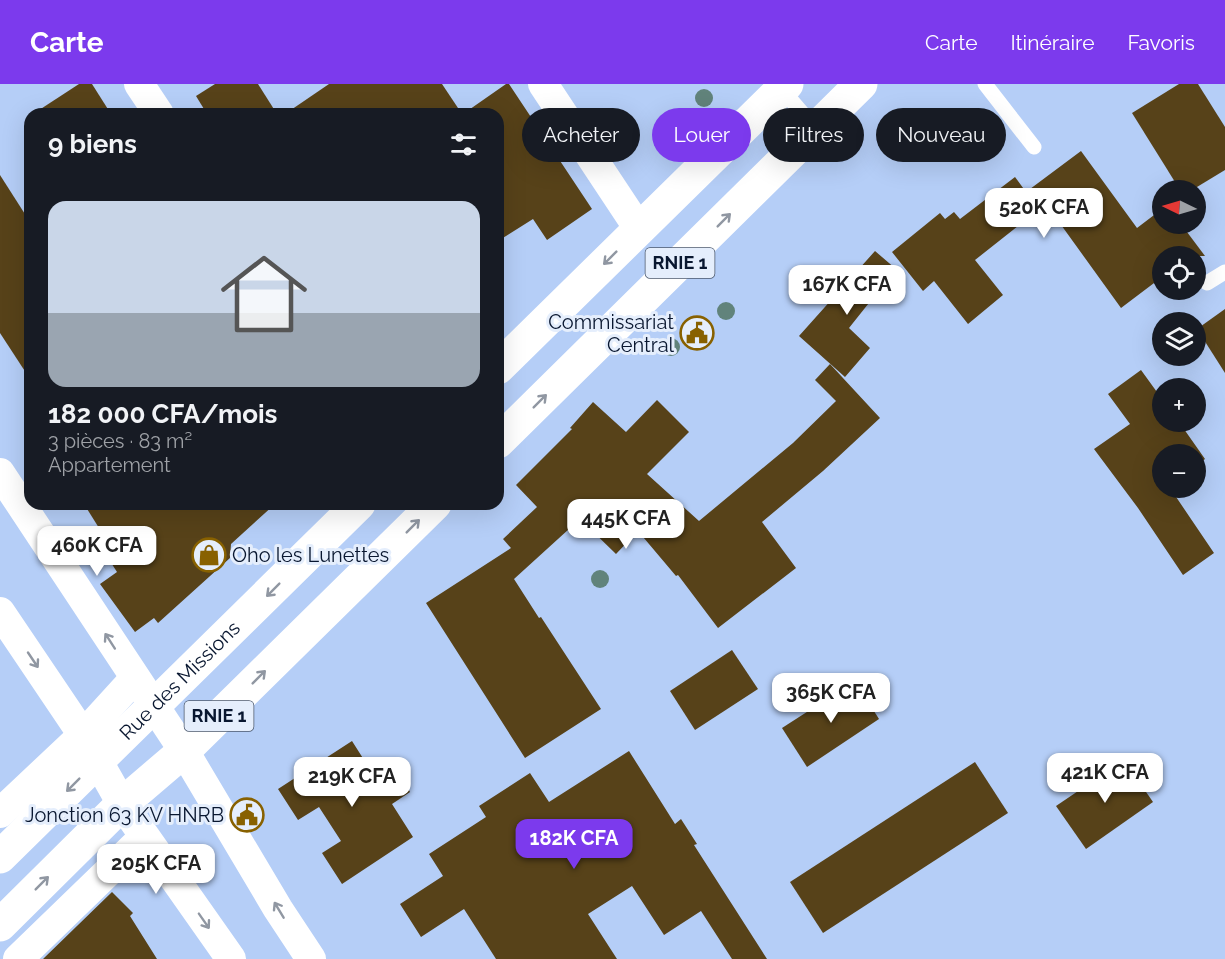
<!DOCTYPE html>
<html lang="fr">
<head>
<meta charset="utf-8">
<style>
	:root { --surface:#171b24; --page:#242831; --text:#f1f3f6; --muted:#9ea1a6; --line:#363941; --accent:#7c3aed }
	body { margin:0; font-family:Raleway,sans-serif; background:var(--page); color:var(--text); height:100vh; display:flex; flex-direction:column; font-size:22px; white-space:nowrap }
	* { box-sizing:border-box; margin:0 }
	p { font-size:20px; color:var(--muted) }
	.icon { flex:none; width:33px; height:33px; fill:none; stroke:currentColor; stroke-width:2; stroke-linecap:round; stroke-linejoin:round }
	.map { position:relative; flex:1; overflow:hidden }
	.sheet { position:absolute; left:24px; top:24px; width:480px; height:402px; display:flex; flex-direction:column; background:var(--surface); border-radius:18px; box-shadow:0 6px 24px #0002 }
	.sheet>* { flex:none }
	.banner { position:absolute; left:522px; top:24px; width:570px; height:54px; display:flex; gap:12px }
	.needle { width:39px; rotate:275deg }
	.controls { position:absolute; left:1152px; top:96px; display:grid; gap:12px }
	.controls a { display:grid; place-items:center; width:54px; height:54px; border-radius:50%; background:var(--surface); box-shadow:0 6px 24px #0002; font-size:30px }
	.price { position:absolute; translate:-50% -51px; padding:0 14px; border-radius:12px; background:#fff; color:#222; font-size:20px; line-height:39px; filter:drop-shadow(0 2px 3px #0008) }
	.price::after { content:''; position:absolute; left:50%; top:36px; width:18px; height:14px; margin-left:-9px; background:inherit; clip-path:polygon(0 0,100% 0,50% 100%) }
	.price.selected { background:var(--accent); color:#fff }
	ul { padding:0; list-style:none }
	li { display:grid; align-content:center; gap:12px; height:318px; padding:0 24px }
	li+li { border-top:2px solid var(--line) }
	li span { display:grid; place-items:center; height:186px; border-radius:18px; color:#555 }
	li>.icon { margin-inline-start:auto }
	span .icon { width:108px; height:108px; fill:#fffc; stroke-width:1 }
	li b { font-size:26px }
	h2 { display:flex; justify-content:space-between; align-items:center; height:72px; padding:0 24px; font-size:26px }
	.tag { padding:0 21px; border-radius:27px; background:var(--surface); box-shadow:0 6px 24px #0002; font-size:21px; line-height:54px }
	.tag.selected { background:var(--accent); color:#fff }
	header { display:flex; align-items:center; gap:36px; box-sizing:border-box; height:84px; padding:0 30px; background:var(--accent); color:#fff }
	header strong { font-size:28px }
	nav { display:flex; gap:33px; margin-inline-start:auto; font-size:21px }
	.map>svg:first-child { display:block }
	.building { fill:#574219 }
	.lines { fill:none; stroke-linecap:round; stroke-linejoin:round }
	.lane { stroke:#fff; stroke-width:15 }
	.street { stroke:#fff; stroke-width:30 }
	.highway { stroke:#fff; stroke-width:33 }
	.tree { fill:#61837b }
	.oneway { stroke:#9097a2 }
	.labels { text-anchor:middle; stroke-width:6; stroke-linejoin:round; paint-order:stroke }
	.shield { fill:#e5eefc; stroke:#4b586d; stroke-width:1.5 }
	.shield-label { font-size:18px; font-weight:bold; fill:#091730 }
	.poi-label { font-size:20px; fill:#091730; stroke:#e5eefc; text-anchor:end }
	.street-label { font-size:20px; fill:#091730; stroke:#e5eefc }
</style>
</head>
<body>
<header>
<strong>Carte</strong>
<nav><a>Carte</a><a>Itinéraire</a><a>Favoris</a></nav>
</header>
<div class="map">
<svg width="1225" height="875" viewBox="0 0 1225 875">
	<rect width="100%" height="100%" fill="#b5cef7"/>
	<g class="building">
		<polygon points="79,0 92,0 111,30 33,30"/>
		<polygon points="215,0 258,0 277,30 207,30 196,12"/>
		<polygon points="329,0 442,0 462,30 285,30"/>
		<polygon points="506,0 509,0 592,125 547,156 533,135 498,157 498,30 463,30"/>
		<polygon points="1179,0 1198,0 1225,43 1225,86 1192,106 1180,106 1132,29"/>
		<polygon points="1081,67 1137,144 1162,125 1162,140 1181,140 1205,172 1162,172 1162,193 1121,224 1046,120 975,176 1003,211 968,240 934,197 923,207 892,168 940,129 945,135 954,128 960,135 1015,93 1026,108"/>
		<polygon points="0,91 30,138 30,295 0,249"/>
		<polygon points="875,167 896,185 849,244 870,264 845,293 799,252"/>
		<polygon points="1225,225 1225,289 1197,245"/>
		<polygon points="830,280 880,334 823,387 762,438 796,484 718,544 678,491 676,492 638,447 616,470 580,435 514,495 539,534 541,533 601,625 525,674 426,519 511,464 503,455 537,423 516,401 572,345 570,344 593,318 626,348 657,316 689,348 647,390 699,437 793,359 836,317 815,296"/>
		<polygon points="1141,286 1162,315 1162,338 1179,338 1205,375 1196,382 1196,370 1162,370 1162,404 1170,404 1214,469 1183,491 1138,424 1094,365 1130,340 1108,310"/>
		<polygon points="84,420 275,420 231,460 230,474 158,539 154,534 135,548 100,500 117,488 92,449 99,444"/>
		<polygon points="732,566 758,605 695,646 670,607"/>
		<polygon points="855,597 879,635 807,683 782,644"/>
		<polygon points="352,657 373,690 392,678 410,708 392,720 413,753 342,800 322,769 341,757 319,723 298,736 278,705"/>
		<polygon points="629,667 675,740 681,735 697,760 694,761 767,875 732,875 701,827 664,851 632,802 588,830 617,875 496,875 464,825 421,853 400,820 443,792 429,770 486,733 479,722 530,689 549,718"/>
		<polygon points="1124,676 1153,718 1086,765 1056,722"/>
		<polygon points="975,678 1008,729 823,849 790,798"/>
		<polygon points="112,808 133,829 130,832 157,875 43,875"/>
	</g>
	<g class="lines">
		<g class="lane">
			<polyline points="985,0 1034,63"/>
			<polyline points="779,2 816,45"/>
			<polyline points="1207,199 1225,188"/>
		</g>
		<g class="street">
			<polyline points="139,0 159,30"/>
			<polyline points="543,0 639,145"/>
			<polyline points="0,389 184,667 278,825 311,875"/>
			<polyline points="0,528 83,651 122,720 231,875"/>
			<polyline points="0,729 83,651 135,594"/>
			<polyline points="18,875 144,753"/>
		</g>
		<g class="highway">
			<polyline points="498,284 787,0"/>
			<polyline points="498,358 861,0"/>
			<path id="s1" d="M0,773L359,420"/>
			<polyline points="0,841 122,720 184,667 435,420"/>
		</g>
	</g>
	<g class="tree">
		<circle cx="704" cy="14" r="9"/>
		<circle cx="726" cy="227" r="9"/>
		<circle cx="671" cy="263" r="9"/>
		<circle cx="600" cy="495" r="9"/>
	</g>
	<defs><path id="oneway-shaft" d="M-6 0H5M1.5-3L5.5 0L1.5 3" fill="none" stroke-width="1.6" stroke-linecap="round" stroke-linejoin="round" transform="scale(1.5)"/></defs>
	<g class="oneway">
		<use href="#oneway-shaft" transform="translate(724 136) rotate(-45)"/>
		<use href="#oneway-shaft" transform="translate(610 174) rotate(135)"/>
		<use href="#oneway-shaft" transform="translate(540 317) rotate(-45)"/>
		<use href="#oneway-shaft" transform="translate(413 442) rotate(-45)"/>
		<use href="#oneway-shaft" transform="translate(273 506) rotate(135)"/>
		<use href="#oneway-shaft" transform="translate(110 557) rotate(-123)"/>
		<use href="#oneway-shaft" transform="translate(33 576) rotate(56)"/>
		<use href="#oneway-shaft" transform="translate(259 593) rotate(-45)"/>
		<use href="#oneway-shaft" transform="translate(73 701) rotate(135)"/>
		<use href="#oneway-shaft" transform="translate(42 799) rotate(-45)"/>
		<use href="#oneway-shaft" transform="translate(279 826) rotate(-121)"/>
		<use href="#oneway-shaft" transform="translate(204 837) rotate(55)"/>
	</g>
	<defs>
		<symbol id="civic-ring" viewBox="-11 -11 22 22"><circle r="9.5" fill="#e5eefc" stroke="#886100" stroke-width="1.5"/><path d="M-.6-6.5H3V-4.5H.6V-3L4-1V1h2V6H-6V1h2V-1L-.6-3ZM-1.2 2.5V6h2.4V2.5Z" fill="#886100"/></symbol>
		<symbol id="shop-ring" viewBox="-11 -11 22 22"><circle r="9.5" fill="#e5eefc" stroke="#886100" stroke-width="1.5"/><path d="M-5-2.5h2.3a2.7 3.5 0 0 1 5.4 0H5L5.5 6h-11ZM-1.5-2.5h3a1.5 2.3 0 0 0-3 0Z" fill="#886100"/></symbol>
	</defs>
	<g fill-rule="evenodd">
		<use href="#civic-ring" x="678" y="230" width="38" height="38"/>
		<use href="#shop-ring" x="190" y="452" width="38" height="38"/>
		<use href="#civic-ring" x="228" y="712" width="38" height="38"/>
	</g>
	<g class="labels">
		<g class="shield">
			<rect x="645.5" y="164" width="69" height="30" rx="4.5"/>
			<rect x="184.5" y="617" width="69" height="30" rx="4.5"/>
		</g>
		<g class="shield-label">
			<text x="680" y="185">RNIE 1</text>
			<text x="219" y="638">RNIE 1</text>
		</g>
		<g class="poi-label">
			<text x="674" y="245">Commissariat<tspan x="674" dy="23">Central</tspan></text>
			<text x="232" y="478" text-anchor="start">Oho les Lunettes</text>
			<text x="224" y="738">Jonction 63 KV HNRB</text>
		</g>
		<g class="street-label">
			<text dy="7" stroke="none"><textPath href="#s1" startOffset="252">Rue des Missions</textPath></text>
		</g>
	</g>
</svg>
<div class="controls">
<a><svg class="needle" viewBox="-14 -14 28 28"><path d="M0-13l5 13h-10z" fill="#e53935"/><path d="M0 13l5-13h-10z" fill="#9ea1a6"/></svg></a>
<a><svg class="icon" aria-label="locate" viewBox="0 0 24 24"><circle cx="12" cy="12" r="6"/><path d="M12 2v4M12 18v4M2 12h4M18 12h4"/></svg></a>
<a><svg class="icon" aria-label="layers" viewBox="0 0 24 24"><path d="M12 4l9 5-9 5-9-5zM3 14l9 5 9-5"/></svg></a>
<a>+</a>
<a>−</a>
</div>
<b class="price" style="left:1044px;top:155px">520K CFA</b>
<b class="price" style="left:847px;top:232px">167K CFA</b>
<b class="price" style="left:626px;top:466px">445K CFA</b>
<b class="price" style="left:97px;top:493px">460K CFA</b>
<b class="price" style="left:831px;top:640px">365K CFA</b>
<b class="price" style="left:1105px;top:720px">421K CFA</b>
<b class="price" style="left:352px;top:724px">219K CFA</b>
<b class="price selected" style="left:574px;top:786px">182K CFA</b>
<b class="price" style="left:156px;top:811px">205K CFA</b>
<div class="banner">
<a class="tag">Acheter</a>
<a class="tag selected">Louer</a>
<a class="tag">Filtres</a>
<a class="tag">Nouveau</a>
</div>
<section class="sheet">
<h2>9 biens<svg class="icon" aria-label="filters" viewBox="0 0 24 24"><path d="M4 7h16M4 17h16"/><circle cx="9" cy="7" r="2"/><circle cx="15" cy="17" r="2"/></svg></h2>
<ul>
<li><span style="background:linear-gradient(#c9d6e8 60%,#9aa5b1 0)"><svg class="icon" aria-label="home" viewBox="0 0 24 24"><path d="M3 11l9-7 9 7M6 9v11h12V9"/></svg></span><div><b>182 000 CFA/mois</b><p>3 pièces · 83 m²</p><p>Appartement</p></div></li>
</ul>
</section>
</div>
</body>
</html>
